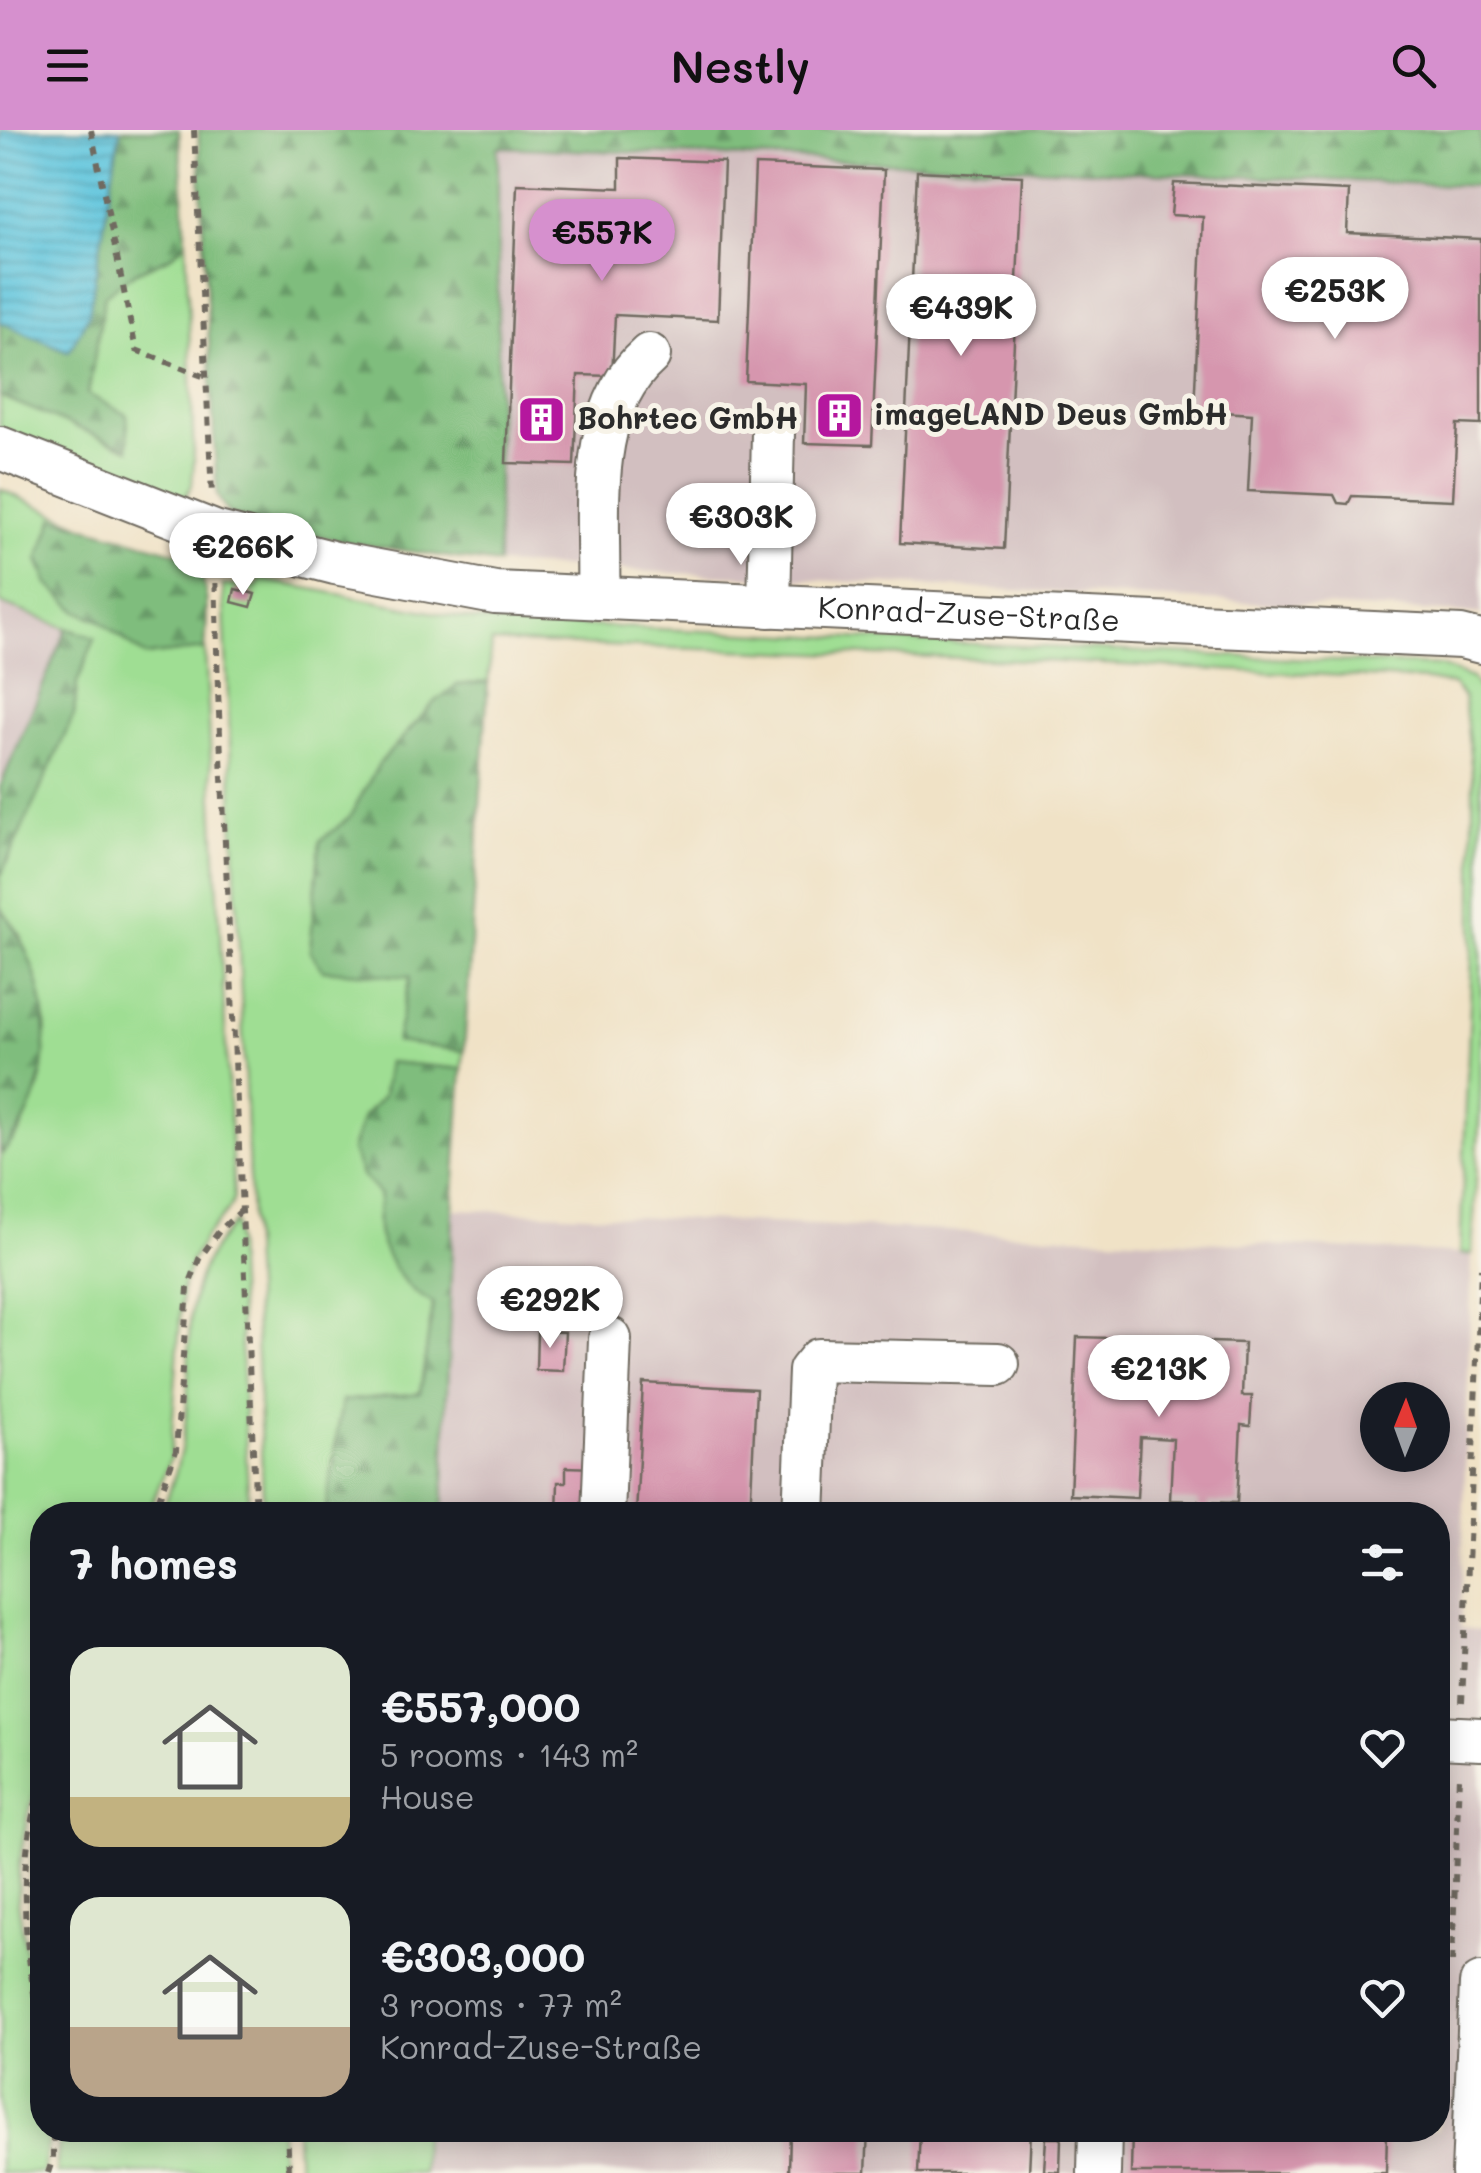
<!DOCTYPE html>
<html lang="en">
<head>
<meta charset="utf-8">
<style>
	:root { --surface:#171b24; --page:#20242c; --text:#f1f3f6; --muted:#9ea1a6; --accent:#d690ce }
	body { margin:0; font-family:Mali,sans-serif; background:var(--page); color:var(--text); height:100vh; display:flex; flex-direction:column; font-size:38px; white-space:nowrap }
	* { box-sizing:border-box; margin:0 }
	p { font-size:32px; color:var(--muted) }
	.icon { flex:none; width:55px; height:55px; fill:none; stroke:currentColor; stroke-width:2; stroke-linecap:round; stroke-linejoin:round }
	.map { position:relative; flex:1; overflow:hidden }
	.panel { position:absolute; left:30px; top:1372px; width:1420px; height:640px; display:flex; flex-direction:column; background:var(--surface); border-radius:40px; box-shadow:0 5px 25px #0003 }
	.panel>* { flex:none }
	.needle { width:65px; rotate:1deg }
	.fabs { position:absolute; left:1360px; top:1252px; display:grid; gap:20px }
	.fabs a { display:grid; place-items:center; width:90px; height:90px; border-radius:50%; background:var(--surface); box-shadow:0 5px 25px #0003; font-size:50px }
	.price { position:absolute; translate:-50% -85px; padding:0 22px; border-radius:35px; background:#fff; color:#222; font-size:32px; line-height:65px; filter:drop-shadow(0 2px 5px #0008) }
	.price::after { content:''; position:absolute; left:50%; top:60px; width:30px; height:22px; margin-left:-15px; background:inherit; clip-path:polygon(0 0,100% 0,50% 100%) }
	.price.current { background:var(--accent); color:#111 }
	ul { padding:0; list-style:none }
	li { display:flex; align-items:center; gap:30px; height:250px; padding:0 40px }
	li span { display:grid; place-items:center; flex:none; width:280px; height:200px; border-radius:30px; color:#555 }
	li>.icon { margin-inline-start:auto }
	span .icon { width:120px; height:120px; fill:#fffc; stroke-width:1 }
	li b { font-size:42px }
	h2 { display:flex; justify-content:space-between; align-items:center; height:120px; padding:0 40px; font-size:42px }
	header { display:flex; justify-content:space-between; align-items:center; height:130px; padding:0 40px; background:var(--accent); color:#111; font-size:45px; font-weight:600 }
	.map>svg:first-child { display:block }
	.industrial { fill:#d2bfc0; fill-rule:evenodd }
	.grass { fill:#9fde93; stroke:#65845f; stroke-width:2.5 }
	.forest { fill:url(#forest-firs); stroke:#557454; stroke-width:2.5 }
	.water { fill:url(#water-rules); stroke:#467884; stroke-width:2.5 }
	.building { fill:#d696ae }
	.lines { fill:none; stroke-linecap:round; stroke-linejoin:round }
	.minor-casing { stroke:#706b61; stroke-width:46 }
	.path { stroke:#706b61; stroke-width:6; stroke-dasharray:8 8; stroke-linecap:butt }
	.minor { stroke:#fff; stroke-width:42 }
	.labels { text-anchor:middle; stroke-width:10; stroke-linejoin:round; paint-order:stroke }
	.poi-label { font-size:30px; font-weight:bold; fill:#2b2b2b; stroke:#f7f3e8; text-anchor:start }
	.street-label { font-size:30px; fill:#2b2b2b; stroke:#f7f3e8 }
</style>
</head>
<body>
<header><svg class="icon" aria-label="menu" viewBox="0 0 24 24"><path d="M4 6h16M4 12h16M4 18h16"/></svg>Nestly<svg class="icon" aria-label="search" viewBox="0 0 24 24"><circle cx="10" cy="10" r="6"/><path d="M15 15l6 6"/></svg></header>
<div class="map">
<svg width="1481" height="2043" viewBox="0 0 1481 2043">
	<defs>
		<pattern id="forest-firs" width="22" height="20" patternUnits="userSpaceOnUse" patternTransform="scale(2.5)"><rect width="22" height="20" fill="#7fbd7d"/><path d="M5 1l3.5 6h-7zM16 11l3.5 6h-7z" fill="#689a67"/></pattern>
		<pattern id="water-rules" width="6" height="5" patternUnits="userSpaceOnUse" patternTransform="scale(2.5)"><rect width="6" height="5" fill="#60c6de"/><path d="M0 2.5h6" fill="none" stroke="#4fa1b4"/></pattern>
	</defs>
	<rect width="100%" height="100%" fill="#f7f3e8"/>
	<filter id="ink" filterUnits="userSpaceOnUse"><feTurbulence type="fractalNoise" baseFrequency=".01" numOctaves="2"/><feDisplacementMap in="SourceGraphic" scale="20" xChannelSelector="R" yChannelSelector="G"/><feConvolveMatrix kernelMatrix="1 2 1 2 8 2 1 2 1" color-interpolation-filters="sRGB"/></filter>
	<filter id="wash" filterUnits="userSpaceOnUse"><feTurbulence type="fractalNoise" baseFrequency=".0048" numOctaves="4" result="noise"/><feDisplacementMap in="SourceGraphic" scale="40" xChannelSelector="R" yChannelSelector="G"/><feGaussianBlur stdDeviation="2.25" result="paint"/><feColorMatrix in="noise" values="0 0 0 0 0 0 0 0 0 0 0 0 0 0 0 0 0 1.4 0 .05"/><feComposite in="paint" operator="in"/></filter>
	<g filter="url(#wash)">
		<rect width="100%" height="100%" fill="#f0e2c6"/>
		<g class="industrial">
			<polygon points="498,17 1481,56 1481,484 498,434"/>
			<polygon points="0,473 67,498 0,657"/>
			<path d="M453,1079L1472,1124L1460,1498L1481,1500V2043H422L423,2000H1438V1385H443ZM1378,1270H1432V1325H1378Z"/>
		</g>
		<g class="grass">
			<polygon points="186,112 194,331 192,355 185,368 0,299 0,266 128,318 88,265 104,165 136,142 170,127"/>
			<polygon points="0,359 92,400 54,388 77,481 99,490 145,526 205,519 234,1068 230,1078 205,1107 191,1131 182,1160 170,1329 147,1385 42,1385 42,1636 27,1689 19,1735 18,1771 42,1929 42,2000 50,2000 43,2043 0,2043 0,1014 2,1022 20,1002 40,955 46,894 21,805 0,777 0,747 74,585 77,553 95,509 0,473"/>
			<path d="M260,449L473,490L1440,536L1472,548L1481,561V956L1472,1124H1460L1473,799V652L1464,567L1454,555L1427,550L1025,530L492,512L488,552L457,555L434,573L379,634L349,688L320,711L310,821L410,847L397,912L464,921L462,939L388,932L383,966L363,987L362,1045L380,1065C379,1077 376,1093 379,1105C387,1132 407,1162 433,1173L420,1264L342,1271L325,1385H264L223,455L256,457Z"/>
			<path d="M235,1092L249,1385H160C173,1356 181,1327 185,1296C195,1218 173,1154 235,1092Z"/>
			<path d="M42,1674V1872C32,1805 24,1740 42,1674Z"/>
			<polygon points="60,2000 280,2000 281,2043 56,2043"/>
			<polygon points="296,2000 423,2000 422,2043 298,2043"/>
		</g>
		<g class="forest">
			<polygon points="0,0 179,0 186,112 170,127 136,142 105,165 88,264 127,285 129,319 0,266"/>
			<polygon points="198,0 1481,0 1481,56 498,17 498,434 351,413 239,389 227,382 217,365"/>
			<path d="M54,388L189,426C212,452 207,486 205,519L145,526L99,490L77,481L48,454L38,430Z"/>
			<polygon points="67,498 95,508 77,553 74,585 0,747 0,657"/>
			<polygon points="488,552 464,921 396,912 410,847 323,840 310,821 320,711 349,688 379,634 434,573 457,555"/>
			<path d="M0,777C55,852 64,948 3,1023L0,1014Z"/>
			<path d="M388,932L462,939L453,1079L443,1385H325L342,1271L420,1263L433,1173C407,1161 387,1133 379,1105C376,1093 379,1077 380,1065L362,1045L352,1020L363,987L383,966Z"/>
		</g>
		<polygon class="water" points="0,0 120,0 89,184 69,222 0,192"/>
		<g id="blocks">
			<g class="building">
				<polygon points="620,28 724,32 718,190 615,185 612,246 578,245 574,335 506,333 517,54 620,58"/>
				<polygon points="755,35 884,40 872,315 804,313 806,254 746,251"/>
				<polygon points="917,41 1022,46 1004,419 900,413"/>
				<polygon points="1174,53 1349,61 1347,103 1481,109 1481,295 1457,294 1453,370 1352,366 1348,374 1338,373 1334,365 1248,361 1252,284 1194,280 1203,87 1171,85"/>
				<polygon points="235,459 255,464 251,477 232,472"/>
				<polygon points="537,1201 565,1202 563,1241 536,1240"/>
				<polygon points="1077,1207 1144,1209 1142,1260 1175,1261 1177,1211 1244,1213 1242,1266 1252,1266 1250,1296 1241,1295 1237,1373 1209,1372 1208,1385 1198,1385 1198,1371 1170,1370 1173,1309 1140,1307 1137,1368 1070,1365"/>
				<polygon points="643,1253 756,1259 750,1385 636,1385"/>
				<polygon points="566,1337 594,1338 592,1385 557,1385 558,1352 566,1352"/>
				<polygon points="790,2000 868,2000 866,2043 789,2043"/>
				<polygon points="920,2000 1031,2000 1029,2043 918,2043"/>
				<polygon points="1132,2000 1387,2000 1386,2043 1131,2043"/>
				<polygon points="1046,2008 1061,2008 1060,2042 1044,2041"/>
			</g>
		</g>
	</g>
	<g filter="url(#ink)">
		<use href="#blocks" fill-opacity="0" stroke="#706b61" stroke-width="2.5"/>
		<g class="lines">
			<defs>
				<g id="minor">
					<path id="s1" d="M0,318L214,402L335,433L495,463L1461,507L1481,512"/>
					<path d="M598,468C601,389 583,283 649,225"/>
					<polyline points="769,476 773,303"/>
					<polyline points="603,1385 610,1209"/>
					<polyline points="804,1385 810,1241 819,1230 998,1234"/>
					<polyline points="1438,1607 1481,1609"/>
					<polyline points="1099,2043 1100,2000"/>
					<polyline points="1473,2043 1481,1854"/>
				</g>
			</defs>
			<use href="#minor" class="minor-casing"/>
			<g class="path">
				<polyline points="91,0 136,220 205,247"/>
				<polyline points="194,0 212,365"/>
				<polyline points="215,437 218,561 256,1385"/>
				<polyline points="153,1385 176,1321 188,1158 199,1129 220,1100 242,1080"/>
				<polyline points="1462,1572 1481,1138"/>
				<path d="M42,1653C13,1738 26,1822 42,1909"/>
				<polyline points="1452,1832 1459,1645"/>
				<polyline points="287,2000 289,2043"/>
				<polyline points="48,2043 53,2028 53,2000"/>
			</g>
			<use href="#minor" class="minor"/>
		</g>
	</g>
	<defs>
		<symbol id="building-square" viewBox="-11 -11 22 22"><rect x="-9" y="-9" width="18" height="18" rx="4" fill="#b5179e" stroke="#f7f3e8"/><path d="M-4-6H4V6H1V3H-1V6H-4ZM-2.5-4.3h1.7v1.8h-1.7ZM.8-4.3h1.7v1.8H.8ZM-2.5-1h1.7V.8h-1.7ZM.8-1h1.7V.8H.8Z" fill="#fff"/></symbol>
	</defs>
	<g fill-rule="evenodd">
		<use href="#building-square" x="812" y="258" width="55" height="55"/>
		<use href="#building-square" x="514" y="262" width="55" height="55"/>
	</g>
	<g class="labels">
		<g class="poi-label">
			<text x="874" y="295">imageLAND Deus GmbH</text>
			<text x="577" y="299">Bohrtec GmbH</text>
		</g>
		<g class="street-label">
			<text dy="10" stroke="none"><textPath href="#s1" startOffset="992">Konrad-Zuse-Straße</textPath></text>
		</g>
	</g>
</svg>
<div class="fabs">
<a><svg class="needle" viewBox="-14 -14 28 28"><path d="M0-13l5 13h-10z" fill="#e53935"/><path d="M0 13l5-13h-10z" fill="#9ea1a6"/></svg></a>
</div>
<b class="price current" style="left:602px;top:154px">€557K</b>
<b class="price" style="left:1335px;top:212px">€253K</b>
<b class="price" style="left:961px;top:229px">€439K</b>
<b class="price" style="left:741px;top:438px">€303K</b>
<b class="price" style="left:243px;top:468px">€266K</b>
<b class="price" style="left:550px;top:1221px">€292K</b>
<b class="price" style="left:1159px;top:1290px">€213K</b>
<section class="panel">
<h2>7 homes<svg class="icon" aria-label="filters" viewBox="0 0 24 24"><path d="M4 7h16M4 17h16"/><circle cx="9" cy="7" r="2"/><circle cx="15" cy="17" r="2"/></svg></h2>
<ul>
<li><span style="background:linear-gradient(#dfe7d0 75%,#c2b280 0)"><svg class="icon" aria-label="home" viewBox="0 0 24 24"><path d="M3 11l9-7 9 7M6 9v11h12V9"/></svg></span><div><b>€557,000</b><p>5 rooms · 143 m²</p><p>House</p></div><svg class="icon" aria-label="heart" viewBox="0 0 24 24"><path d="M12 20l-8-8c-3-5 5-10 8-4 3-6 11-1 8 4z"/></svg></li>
<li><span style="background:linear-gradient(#dfe7d0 65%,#b9a48a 0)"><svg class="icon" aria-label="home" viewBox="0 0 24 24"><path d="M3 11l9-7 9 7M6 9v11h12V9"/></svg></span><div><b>€303,000</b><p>3 rooms · 77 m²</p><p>Konrad-Zuse-Straße</p></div><svg class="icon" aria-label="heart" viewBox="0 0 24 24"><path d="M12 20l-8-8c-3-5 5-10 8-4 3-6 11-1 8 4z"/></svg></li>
</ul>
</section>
</div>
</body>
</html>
